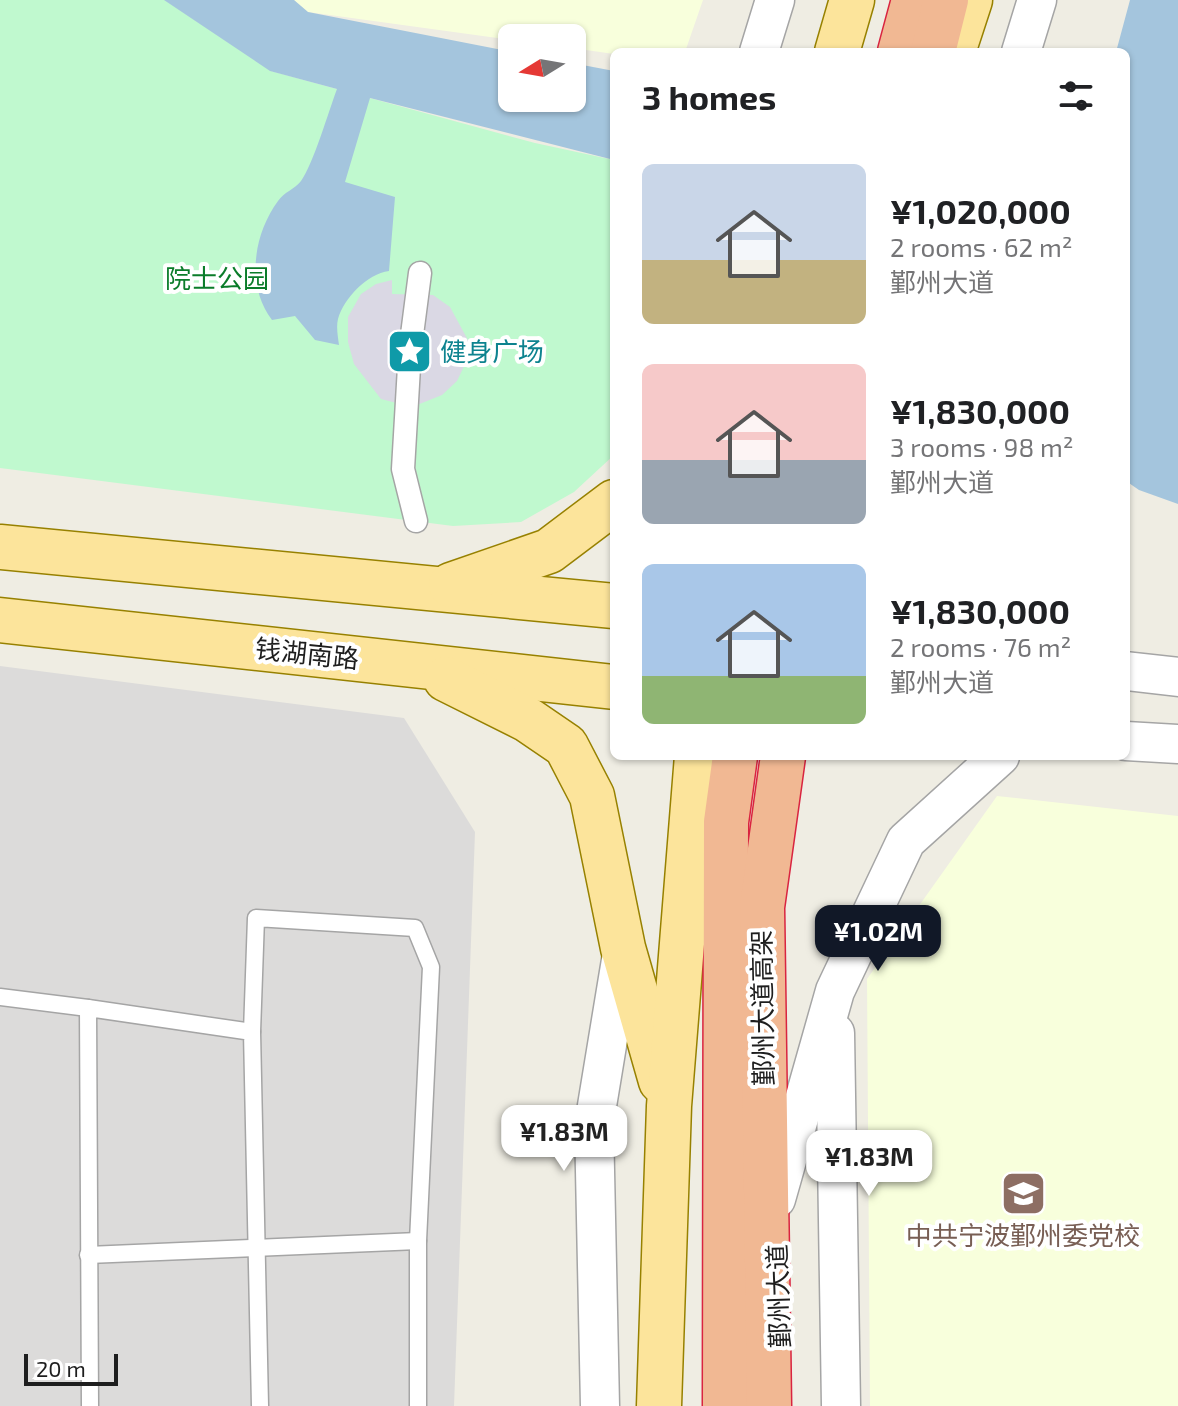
<!DOCTYPE html>
<html lang="en">
<head>
<meta charset="utf-8">
<style>
	:root { --surface:#fff; --page:#f2f2f2; --text:#202124; --muted:#757577; --accent:#111827 }
	body { margin:0; font-family:"Exo 2","Noto Sans SC",sans-serif; background:var(--page); color:var(--text); height:100vh; display:flex; flex-direction:column; font-size:30px; white-space:nowrap }
	* { box-sizing:border-box; margin:0 }
	p { font-size:26px; color:var(--muted) }
	.icon { flex:none; width:44px; height:44px; fill:none; stroke:currentColor; stroke-width:2; stroke-linecap:round; stroke-linejoin:round }
	.map { position:relative; flex:1; overflow:hidden }
	.sheet { position:absolute; left:610px; top:48px; width:520px; height:712px; display:flex; flex-direction:column; background:var(--surface); border-radius:12px; box-shadow:0 2px 6px #0004 }
	.sheet>* { flex:none }
	.needle { width:52px; rotate:259deg }
	.buttons { position:absolute; left:498px; top:24px; display:grid; gap:16px }
	.buttons a { display:grid; place-items:center; width:88px; height:88px; border-radius:12px; background:var(--surface); box-shadow:0 2px 6px #0004; font-size:40px }
	.scale { position:absolute; left:24px; bottom:20px; width:94px; box-sizing:border-box; padding-left:8px; border:4px solid #1e1e1e; border-top:0; font-size:22px; line-height:28px; white-space:nowrap; color:#1e1e1e; -webkit-text-stroke:6px #fff; paint-order:stroke }
	.price { position:absolute; translate:-50% -68px; padding:0 18px; border-radius:16px; background:#fff; color:#222; font-size:26px; line-height:52px; filter:drop-shadow(0 2px 4px #0008) }
	.price::after { content:''; position:absolute; left:50%; top:48px; width:24px; height:18px; margin-left:-12px; background:inherit; clip-path:polygon(0 0,100% 0,50% 100%) }
	.price.active { background:var(--accent); color:#fff }
	ul { padding:0; list-style:none }
	li { display:flex; align-items:center; gap:24px; height:200px; padding:0 32px }
	li span { display:grid; place-items:center; flex:none; width:224px; height:160px; border-radius:12px; color:#555 }
	li>.icon { margin-inline-start:auto }
	span .icon { width:96px; height:96px; fill:#fffc; stroke-width:1 }
	li b { font-size:34px }
	h2 { display:flex; justify-content:space-between; align-items:center; height:96px; padding:0 32px; font-size:34px }
	.map>svg:first-child { display:block }
	.residential { fill:#dcdbda }
	.education { fill:#f8ffdc }
	.park { fill:#c0f9cf }
	.plaza { fill:#dad8e4 }
	.water { fill:#a4c5dd }
	.lines { fill:none; stroke-linecap:round; stroke-linejoin:round }
	.service-casing { stroke:#a5a5a5; stroke-width:19 }
	.pedestrian-casing { stroke:#a5a5a5; stroke-width:25 }
	.tertiary-casing { stroke:#a5a5a5; stroke-width:41 }
	.primary-casing { stroke:#978100; stroke-width:47 }
	.trunk-casing { stroke:#d92440; stroke-width:47 }
	.service { stroke:#fff; stroke-width:16 }
	.pedestrian { stroke:#fff; stroke-width:22 }
	.tertiary { stroke:#fff; stroke-width:38 }
	.primary { stroke:#fce49b; stroke-width:44 }
	.trunk { stroke:#f1b893; stroke-width:44 }
	.labels { text-anchor:middle; stroke-width:8; stroke-linejoin:round; paint-order:stroke }
	.park-label { font-size:26px; fill:#0b7c2a; stroke:#fff }
	.culture-label { font-size:26px; fill:#0d838f; stroke:#fff; text-anchor:start }
	.street-label { font-size:26px; fill:#1e1e1e; stroke:#fff }
	.education-label { font-size:26px; fill:#785e54; stroke:#fff }
</style>
</head>
<body>
<div class="map">
<svg width="1178" height="1406" viewBox="0 0 1178 1406">
	<rect width="100%" height="100%" fill="#efede3"/>
	<polygon class="residential" points="0,666 404,718 475,832 454,1406 0,1406"/>
	<g class="education">
		<polygon points="294,0 703,0 685,52 614,54 572,48 572,38 512,40 308,12"/>
		<polygon points="997,796 1178,816 1178,1406 870,1406 867,979"/>
	</g>
	<polygon class="park" points="0,0 165,0 271,71 535,143 614,160 614,455 574,492 521,522 453,526 0,468"/>
	<polygon class="plaza" points="392,280 392,294 433,295 450,307 469,342 466,362 457,381 442,395 412,407 381,399 354,364 348,342 348,317 361,294 376,284"/>
	<g class="water">
		<path d="M164,0H294L308,12L512,52V98H572V63L614,71V160L370,98L345,182L395,197L389,271C367,274 344,298 338,319C336,327 338,337 339,345L315,340L295,316L272,320C246,286 253,235 278,201C284,192 295,189 301,181C313,165 329,110 337,89L270,71Z"/>
		<polygon points="1130,0 1178,0 1178,504 1139,490 1126,481 1126,52 1116,52"/>
	</g>
	<g class="lines">
		<defs>
			<g id="service">
				<polyline points="0,997 88,1008"/>
				<polyline points="252,1032 256,918 415,928 431,967 418,1241 418,1406"/>
				<polyline points="88,1255 418,1241"/>
				<polyline points="90,1406 88,1008 252,1032 260,1406"/>
			</g>
			<polyline id="pedestrian" points="416,521 403,469 410,350 420,273"/>
			<g id="tertiary">
				<polyline points="759,52 775,0"/>
				<polyline points="1021,52 1037,0"/>
				<polyline points="1126,671 1178,677"/>
				<polyline points="1126,741 1178,744"/>
				<polyline points="835,1033 841,1406"/>
				<polyline points="776,1199 835,991 906,841 1000,756"/>
				<polyline points="600,1406 594,1124 623,948"/>
			</g>
			<g id="primary">
				<polyline points="837,52 852,0"/>
				<polyline points="953,52 970,0"/>
				<polyline points="0,547 614,606"/>
				<polyline points="451,585 549,551 614,502"/>
				<polyline points="0,620 614,687"/>
				<polyline points="446,679 528,720 566,746 592,796 623,948 661,1081"/>
				<polyline points="659,1406 669,1106 697,756"/>
			</g>
			<g id="trunk">
				<polyline points="900,52 914,0"/>
				<polyline points="933,52 946,0"/>
				<polyline points="725,1406 726,822 735,756"/>
				<polyline points="769,1406 762,907 783,756"/>
			</g>
		</defs>
		<use href="#service" class="service-casing"/>
		<use href="#pedestrian" class="pedestrian-casing"/>
		<use href="#tertiary" class="tertiary-casing"/>
		<use href="#primary" class="primary-casing"/>
		<use href="#trunk" class="trunk-casing"/>
		<use href="#service" class="service"/>
		<use href="#pedestrian" class="pedestrian"/>
		<use href="#tertiary" class="tertiary"/>
		<use href="#primary" class="primary"/>
		<use href="#trunk" class="trunk"/>
	</g>
	<defs>
		<symbol id="sight-square" viewBox="-11 -11 22 22"><rect x="-9" y="-9" width="18" height="18" rx="4" fill="#0f9aa8" stroke="#fff"/><path d="M0-6L1.8-2.2L6-1.7L2.9 1.2L3.7 5.4L0 3.3L-3.7 5.4L-2.9 1.2L-6-1.7L-1.8-2.2Z" fill="#fff"/></symbol>
		<symbol id="university-square" viewBox="-11 -11 22 22"><rect x="-9" y="-9" width="18" height="18" rx="4" fill="#8d6e63" stroke="#fff"/><path d="M0-5L7-2L0 1L-7-2ZM-4 1L0 2.5L4 1V4Q0 6-4 4Z" fill="#fff"/></symbol>
	</defs>
	<g fill-rule="evenodd">
		<use href="#sight-square" x="384" y="326" width="51" height="51"/>
		<use href="#university-square" x="998" y="1168" width="51" height="51"/>
	</g>
	<g class="labels">
		<g class="park-label">
			<text x="217" y="288">院士公园</text>
		</g>
		<g class="culture-label">
			<text x="440" y="361">健身广场</text>
		</g>
		<g class="street-label">
			<text transform="translate(307 654) rotate(6)" y="9">钱湖南路</text>
			<text transform="translate(763 1008) rotate(-91)" y="9">鄞州大道高架</text>
			<text transform="translate(779 1296) rotate(-92)" y="9">鄞州大道</text>
		</g>
		<g class="education-label">
			<text x="1023" y="1245">中共宁波鄞州委党校</text>
		</g>
	</g>
</svg>
<div class="buttons">
<a><svg class="needle" viewBox="-14 -14 28 28"><path d="M0-13l5 13h-10z" fill="#e53935"/><path d="M0 13l5-13h-10z" fill="#757577"/></svg></a>
</div>
<div class="scale">20 m</div>
<b class="price active" style="left:878px;top:973px">¥1.02M</b>
<b class="price" style="left:564px;top:1173px">¥1.83M</b>
<b class="price" style="left:869px;top:1198px">¥1.83M</b>
<section class="sheet">
<h2>3 homes<svg class="icon" aria-label="filters" viewBox="0 0 24 24"><path d="M4 7h16M4 17h16"/><circle cx="9" cy="7" r="2"/><circle cx="15" cy="17" r="2"/></svg></h2>
<ul>
<li><span style="background:linear-gradient(#c9d6e8 60%,#c2b280 0)"><svg class="icon" aria-label="home" viewBox="0 0 24 24"><path d="M3 11l9-7 9 7M6 9v11h12V9"/></svg></span><div><b>¥1,020,000</b><p>2 rooms · 62 m²</p><p>鄞州大道</p></div></li>
<li><span style="background:linear-gradient(#f6c9c9 60%,#9aa5b1 0)"><svg class="icon" aria-label="home" viewBox="0 0 24 24"><path d="M3 11l9-7 9 7M6 9v11h12V9"/></svg></span><div><b>¥1,830,000</b><p>3 rooms · 98 m²</p><p>鄞州大道</p></div></li>
<li><span style="background:linear-gradient(#a9c7e8 70%,#8fb573 0)"><svg class="icon" aria-label="home" viewBox="0 0 24 24"><path d="M3 11l9-7 9 7M6 9v11h12V9"/></svg></span><div><b>¥1,830,000</b><p>2 rooms · 76 m²</p><p>鄞州大道</p></div></li>
</ul>
</section>
</div>
</body>
</html>
